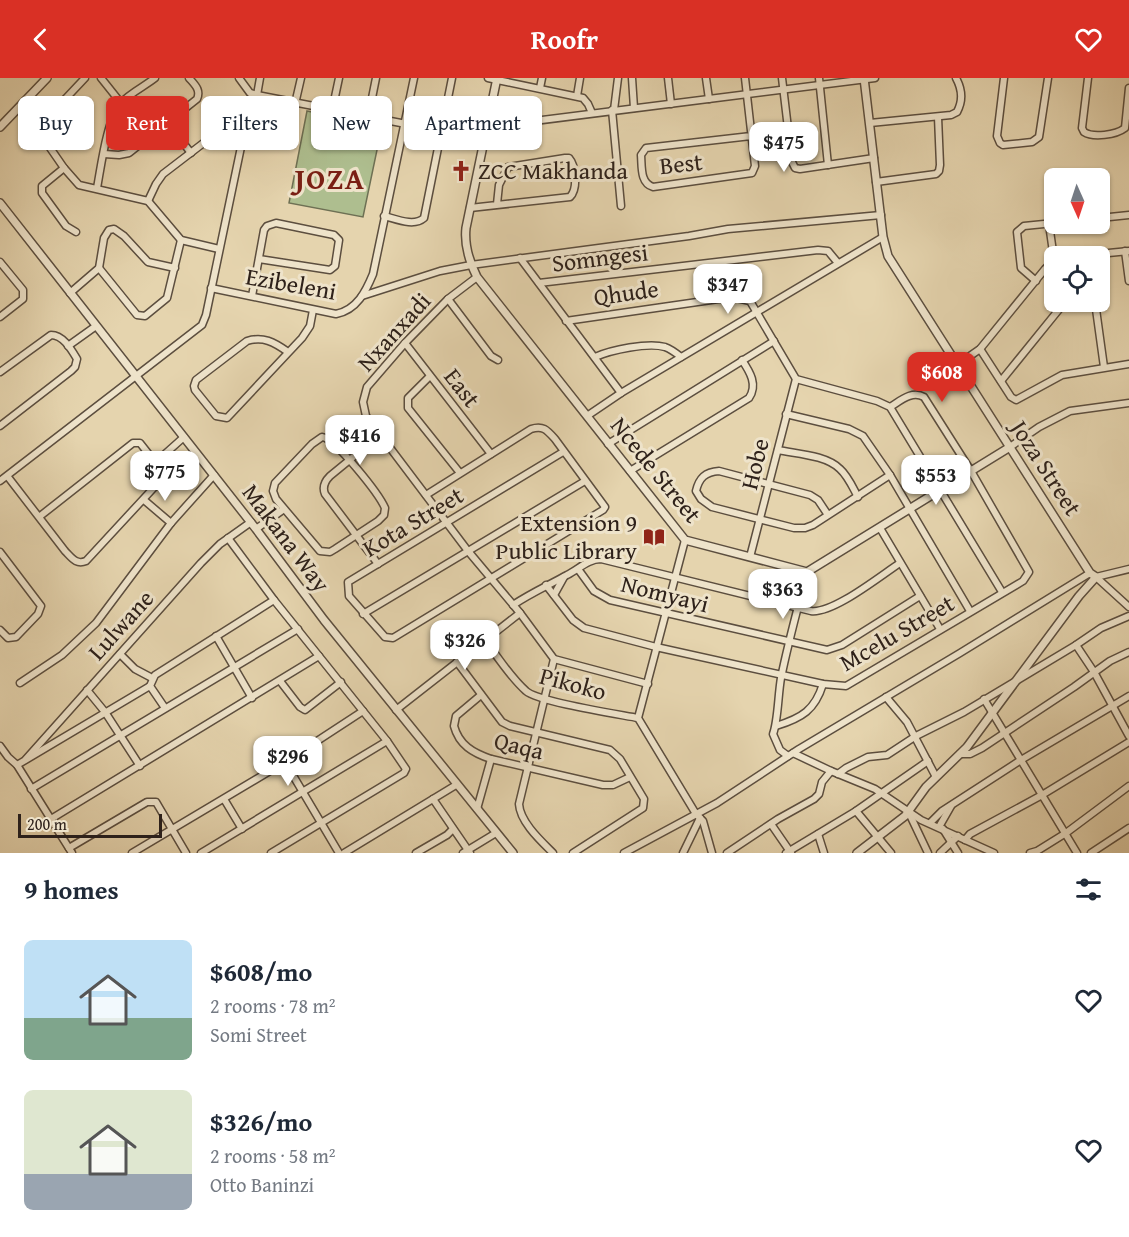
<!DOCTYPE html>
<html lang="en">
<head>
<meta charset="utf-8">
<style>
	:root { --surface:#fff; --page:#f6f6f7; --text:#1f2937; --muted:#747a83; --accent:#d93025 }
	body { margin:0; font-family:"Gentium Book Plus",serif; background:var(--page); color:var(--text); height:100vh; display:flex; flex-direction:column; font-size:22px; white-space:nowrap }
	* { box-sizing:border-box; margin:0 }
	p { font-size:20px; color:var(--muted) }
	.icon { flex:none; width:33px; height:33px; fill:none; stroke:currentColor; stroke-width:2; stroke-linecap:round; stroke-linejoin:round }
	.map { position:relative; height:775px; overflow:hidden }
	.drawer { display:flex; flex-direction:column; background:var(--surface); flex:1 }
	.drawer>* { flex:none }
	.guide { position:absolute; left:18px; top:18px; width:600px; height:54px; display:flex; gap:12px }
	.needle { width:39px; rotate:177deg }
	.fabs { position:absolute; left:1044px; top:90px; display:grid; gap:12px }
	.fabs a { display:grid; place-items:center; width:66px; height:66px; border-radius:9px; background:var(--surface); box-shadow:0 2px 4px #0004; font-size:30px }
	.scale { position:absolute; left:18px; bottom:15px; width:144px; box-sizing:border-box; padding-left:6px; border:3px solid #2e211a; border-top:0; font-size:16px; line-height:21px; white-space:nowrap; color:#2e211a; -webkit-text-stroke:4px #eee3ca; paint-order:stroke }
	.price { position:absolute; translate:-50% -51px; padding:0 14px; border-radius:12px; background:#fff; color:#222; font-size:20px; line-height:39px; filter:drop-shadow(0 2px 3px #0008) }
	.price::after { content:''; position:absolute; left:50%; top:36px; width:18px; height:14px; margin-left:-9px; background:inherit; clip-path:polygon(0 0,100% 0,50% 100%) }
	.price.on { background:var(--accent); color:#fff }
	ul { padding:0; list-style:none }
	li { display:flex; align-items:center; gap:18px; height:150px; padding:0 24px }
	li span { display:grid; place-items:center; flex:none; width:168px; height:120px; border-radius:9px; color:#555 }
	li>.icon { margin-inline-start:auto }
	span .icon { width:72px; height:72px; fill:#fffc; stroke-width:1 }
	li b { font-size:26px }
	h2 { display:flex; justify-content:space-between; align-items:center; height:72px; padding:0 24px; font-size:26px }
	.chip { padding:0 21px; border-radius:9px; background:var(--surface); box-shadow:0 2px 4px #0004; font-size:21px; line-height:54px }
	.chip.on { background:var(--accent); color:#fff }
	header { display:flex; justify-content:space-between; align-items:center; height:78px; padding:0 24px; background:var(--accent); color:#fff; font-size:27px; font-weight:600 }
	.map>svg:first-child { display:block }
	.green { fill:#aebe8f; stroke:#6e7054; stroke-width:1.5 }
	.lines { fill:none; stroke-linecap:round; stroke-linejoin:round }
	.minor-casing { stroke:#5c4e3f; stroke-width:9 }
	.tertiary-casing { stroke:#5c4e3f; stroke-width:10 }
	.minor { stroke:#eee3ca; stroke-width:6 }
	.tertiary { stroke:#eee3ca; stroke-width:7 }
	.labels { text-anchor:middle; stroke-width:6; stroke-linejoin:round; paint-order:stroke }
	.street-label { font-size:24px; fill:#2e211a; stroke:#eee3ca }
	.poi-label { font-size:24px; fill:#2e211a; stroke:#eee3ca; text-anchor:start }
	.district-label { font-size:30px; font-weight:bold; letter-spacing:1.5px; fill:#7a1f14; stroke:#eee3ca }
</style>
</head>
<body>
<header><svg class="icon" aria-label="back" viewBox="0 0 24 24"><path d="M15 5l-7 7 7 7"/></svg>Roofr<svg class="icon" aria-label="heart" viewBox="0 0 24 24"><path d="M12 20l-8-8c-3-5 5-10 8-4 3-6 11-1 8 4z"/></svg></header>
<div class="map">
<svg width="1129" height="775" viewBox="0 0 1129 775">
	<rect width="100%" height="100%" fill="#e5d4ae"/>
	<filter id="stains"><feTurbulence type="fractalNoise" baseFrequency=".00333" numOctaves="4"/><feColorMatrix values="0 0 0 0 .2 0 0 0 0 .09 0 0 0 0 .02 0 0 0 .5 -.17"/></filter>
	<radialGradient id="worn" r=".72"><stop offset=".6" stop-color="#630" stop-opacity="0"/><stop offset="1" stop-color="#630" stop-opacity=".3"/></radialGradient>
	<polygon class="green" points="307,33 382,48 363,139 289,125"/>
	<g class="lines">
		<defs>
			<g id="minor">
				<polyline points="101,0 121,25"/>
				<polyline points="239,0 250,15 257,17 442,53 487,49 875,0"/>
				<polyline points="488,0 583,20 588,26 592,35"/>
				<polyline points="632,0 634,30"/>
				<polyline points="668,0 671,26"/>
				<polyline points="706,0 709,21"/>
				<path d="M745,0L755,88L752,95L653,109C640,105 642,89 641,77L646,70L751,58"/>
				<polyline points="782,0 792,84 795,90 800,91 874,80"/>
				<polyline points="819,0 828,87"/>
				<polyline points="1004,0 997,58 1000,65 1003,67 1032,64 1039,59 1048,0"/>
				<path d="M1088,0L1082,50L1084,54C1093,60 1116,57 1125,50L1129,10"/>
				<polyline points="540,10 542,0"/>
				<polyline points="257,17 260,0"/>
				<polyline points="577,18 580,0"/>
				<polyline points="64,22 84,50"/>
				<polyline points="295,26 301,0"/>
				<polyline points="18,30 37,51 64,90 79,107 148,123 181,162 219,171"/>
				<polyline points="612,32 621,128"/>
				<polyline points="614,32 618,0"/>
				<polyline points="332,33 339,0"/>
				<polyline points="368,40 376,0"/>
				<polyline points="167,44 191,75"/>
				<path d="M870,45L951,37L957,34C963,23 962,11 956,0"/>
				<polyline points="37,51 85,0"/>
				<path d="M104,76L119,77L129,75L197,21C201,12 195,7 189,0"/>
				<polyline points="64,90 42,108 42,115 66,148 76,154"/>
				<polyline points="876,104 936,96 939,93 940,87 938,39"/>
				<path d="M97,110C101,89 107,40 121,25C130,15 145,8 155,0"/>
				<polyline points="148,123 156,106 163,96 210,60 225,52 243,55"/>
				<path d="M470,130L570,119C578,111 576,88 569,80H565L508,89L499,107L497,126"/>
				<path d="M384,138C396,141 414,149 424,140L452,0"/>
				<polyline points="1100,140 1129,137"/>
				<polyline points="1049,146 1054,181"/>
				<polyline points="1125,173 1129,203"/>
				<polyline points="1078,178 1129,173"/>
				<polyline points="520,180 621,315"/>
				<polyline points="0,184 23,212 23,221 0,239"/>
				<polyline points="99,190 137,237 145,238 167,220 181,162"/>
				<polyline points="477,199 448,221 405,265 367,309 363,324 366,338 468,473 520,535 554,581 648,606"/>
				<polyline points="1036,203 1021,190 1017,154 1024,148 1054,145"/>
				<polyline points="539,205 818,172 828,173 838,185"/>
				<path d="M211,210L336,236C357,232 366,213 373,196L414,0"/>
				<polyline points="70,215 99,190 104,160 109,152 114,151 124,158 148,184 175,190"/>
				<polyline points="252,218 264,152 267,148 276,145 334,157 339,162 335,188 330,192 259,181"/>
				<polyline points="362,218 440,193 471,187 689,158 728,151 881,137"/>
				<polyline points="448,221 491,278 498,282"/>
				<polyline points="1095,224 1104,289"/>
				<polyline points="566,243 732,219 750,223 796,301 877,323 890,329 1002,514"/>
				<polyline points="405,265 491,376"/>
				<polyline points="68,268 96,248"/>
				<polyline points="980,271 1011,319 1016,322 1062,297 1129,286"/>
				<path d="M288,274C274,264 263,258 247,263L196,302L194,308L195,312L216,338L227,340L302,260L310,248L313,232"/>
				<path d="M595,279C611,272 648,264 665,269C671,271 676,275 681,279"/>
				<polyline points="957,287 980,271 1045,191 1054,182"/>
				<path d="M0,294L51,257C63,257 71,271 77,281L75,289L71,293L0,348"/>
				<polyline points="430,298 408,320 408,330 460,395"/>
				<polyline points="1001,303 1065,224"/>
				<polyline points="786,336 849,351 863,358 890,397 970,533"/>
				<polyline points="587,338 621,315 883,159"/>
				<path d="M322,359C335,360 379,416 385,430L384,437L378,443L335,471L330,474L320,473L276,421L273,413L275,405L312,366Z"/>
				<polyline points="608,366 774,263"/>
				<polyline points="1010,369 1039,349 1070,333 1129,325"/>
				<path d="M778,372C797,376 826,377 840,391C848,398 853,410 858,419"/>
				<polyline points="156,384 184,359"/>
				<path d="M630,393L749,320C758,307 750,294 742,282"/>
				<path d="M8,399L65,473C72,480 76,487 86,483L160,403L162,393L140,365H133L39,439"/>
				<polyline points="0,403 202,247 206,237 251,21 257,17"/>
				<path d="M426,417L531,351C543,347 547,352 555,361L605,429L603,432L393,560L385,559L349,518L348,504L563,374"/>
				<polyline points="144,422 171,445"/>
				<path d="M828,437L818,422L810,417L719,393C705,394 699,400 696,413L701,421L712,429L794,450H805L813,447L890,397"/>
				<polyline points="880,450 940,551"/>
				<polyline points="256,451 284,431"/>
				<polyline points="228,460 274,522 387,663 406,691 404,695 271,775"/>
				<polyline points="685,462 638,640 696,736 703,743 712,775"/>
				<polyline points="0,474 41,528 38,536 16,559 8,560 0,552"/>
				<polyline points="750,479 796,301"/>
				<path d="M378,486L325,416C322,409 325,403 330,398L380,357"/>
				<polyline points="578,491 594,513 610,522 827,572 842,567 920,518"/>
				<polyline points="1096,499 1129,529"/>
				<polyline points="1096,499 1129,491"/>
				<path d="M546,507L573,542L584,550L656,569L823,606L846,608L1023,503L1029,494L971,393L924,319C912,312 900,323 890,329"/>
				<polyline points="554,517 564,499"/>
				<path d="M513,527C531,515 549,507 567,497C579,491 588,481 601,481L811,533C833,536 880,498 900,485"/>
				<polyline points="363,536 585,403"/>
				<polyline points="216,558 252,620"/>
				<path d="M485,562C497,578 510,599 526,613C538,624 617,636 638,640"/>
				<polyline points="1076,567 1094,594 1129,658"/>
				<polyline points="120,576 135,591 152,600"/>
				<polyline points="457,584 502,644 510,648 610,672 620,681 644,721 643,730 573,775"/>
				<polyline points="280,603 300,629 305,632 341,604"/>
				<polyline points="20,605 62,577 96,545 171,445 214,397"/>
				<polyline points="87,612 105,634 140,688"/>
				<path d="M481,617L456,638L454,648C459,667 473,675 491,681L603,707H613L630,699"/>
				<polyline points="886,619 907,644 936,699"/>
				<polyline points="984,621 1077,775"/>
				<polyline points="165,630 150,608 155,597 274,522"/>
				<polyline points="396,632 520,535"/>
				<path d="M776,648C802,640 815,632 823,606"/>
				<polyline points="0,668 8,679 17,687 72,775"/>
				<polyline points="793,675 831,693 875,711 921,742 994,775"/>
				<polyline points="960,676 970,676 982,670 1074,609 1110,583 1129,574"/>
				<path d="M788,678L780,672L773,656C778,643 778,617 781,600C788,565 798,529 807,494"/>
				<polyline points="26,681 201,485 220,466 251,444"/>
				<polyline points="285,684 339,775"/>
				<polyline points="17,687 150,608"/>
				<polyline points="838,696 846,690 868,679 887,677 916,658 964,634 1076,567 1101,550 1129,538"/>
				<polyline points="31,711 298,551"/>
				<polyline points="224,721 242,751"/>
				<polyline points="433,721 470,775"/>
				<polyline points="477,731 491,681"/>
				<polyline points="856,733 891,775"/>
				<polyline points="909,735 928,775"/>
				<polyline points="51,741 319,578"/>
				<polyline points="930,745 942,733 1021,682 1129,618"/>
				<polyline points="771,746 791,775"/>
				<polyline points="939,749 951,728"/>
				<polyline points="943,751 958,775"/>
				<polyline points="818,756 824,775"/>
				<polyline points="965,762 970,756 1042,717 1129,664"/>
				<polyline points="69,770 147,724 156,724 186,775"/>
				<polyline points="132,775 285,684 363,633"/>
				<polyline points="201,775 387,663"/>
				<polyline points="344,775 456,707"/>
				<polyline points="416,775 447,757 453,751"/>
				<polyline points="463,775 496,755"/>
				<path d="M553,775C541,763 520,744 519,726L554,581"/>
				<polyline points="624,775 717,725 799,671 960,575 1090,495"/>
				<polyline points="683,775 700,740"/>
				<polyline points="727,775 778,741 814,721 819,716 822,704 831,693"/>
				<polyline points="786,775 856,733 928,683"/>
				<polyline points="940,775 958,758"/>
				<polyline points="1030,775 1037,773 1066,755 1129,708"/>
				<polyline points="1091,775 1129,750"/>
			</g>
			<g id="tertiary">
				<path d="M497,0L466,150C464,168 469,183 477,199L685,462L807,494L1010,369"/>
				<polyline points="0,49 47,0"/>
				<polyline points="0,125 256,451 324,542 513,775"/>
				<polyline points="857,775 905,738 926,709 967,669 1079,518 1096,499 1090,495 888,178 883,159 864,0"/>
			</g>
		</defs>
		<use href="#minor" class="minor-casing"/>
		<use href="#tertiary" class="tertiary-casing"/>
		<use href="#minor" class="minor"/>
		<use href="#tertiary" class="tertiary"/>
	</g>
	<defs>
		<symbol id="church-bare" viewBox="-9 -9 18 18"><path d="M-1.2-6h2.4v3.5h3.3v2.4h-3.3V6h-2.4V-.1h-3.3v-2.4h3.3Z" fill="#8f2418" stroke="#eee3ca" stroke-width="2.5" paint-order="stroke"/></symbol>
		<symbol id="library-bare" viewBox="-9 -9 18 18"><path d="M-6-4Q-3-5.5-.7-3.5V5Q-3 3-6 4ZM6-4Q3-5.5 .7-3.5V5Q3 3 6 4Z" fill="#8f2418" stroke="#eee3ca" stroke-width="2.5" paint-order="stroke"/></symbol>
	</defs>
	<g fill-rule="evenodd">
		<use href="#church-bare" x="446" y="78" width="30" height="30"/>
		<use href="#library-bare" x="639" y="444" width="30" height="30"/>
	</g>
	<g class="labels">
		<g class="street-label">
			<text transform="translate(681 86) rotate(-6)" y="8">Best</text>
			<text transform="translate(600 180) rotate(-7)" y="8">Somngesi</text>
			<text transform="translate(291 206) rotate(10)" y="8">Ezibeleni</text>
			<text transform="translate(626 215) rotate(-8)" y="8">Qhude</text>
			<text transform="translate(394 254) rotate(-48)" y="8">Nxanxadi</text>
			<text transform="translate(462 310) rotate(52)" y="8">East</text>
			<text transform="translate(755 386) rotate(-76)" y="8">Hobe</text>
			<text transform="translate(1046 390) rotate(57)" y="8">Joza Street</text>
			<text transform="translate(656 392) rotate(51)" y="8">Ncede Street</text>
			<text transform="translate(413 444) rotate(-31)" y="8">Kota Street</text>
			<text transform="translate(286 460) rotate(53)" y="8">Makana Way</text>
			<text transform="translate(665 516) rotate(14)" y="8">Nomyayi</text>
			<text transform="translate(121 547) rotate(-48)" y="8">Lulwane</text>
			<text transform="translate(897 555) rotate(-30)" y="8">Mcelu Street</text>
			<text transform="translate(573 606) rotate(15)" y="8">Pikoko</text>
			<text transform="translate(519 668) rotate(14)" y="8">Qaqa</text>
		</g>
		<g class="poi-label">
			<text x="478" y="101">ZCC Makhanda</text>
			<text x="637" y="453" text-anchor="end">Extension 9<tspan x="637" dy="28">Public Library</tspan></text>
		</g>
		<g class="district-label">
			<text x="330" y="111">JOZA</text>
		</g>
	</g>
	<rect width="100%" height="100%" filter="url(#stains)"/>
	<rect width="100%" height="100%" fill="url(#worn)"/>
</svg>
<div class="fabs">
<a><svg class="needle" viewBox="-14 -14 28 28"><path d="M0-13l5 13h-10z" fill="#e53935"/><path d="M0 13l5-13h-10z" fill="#747a83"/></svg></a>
<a><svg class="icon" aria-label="locate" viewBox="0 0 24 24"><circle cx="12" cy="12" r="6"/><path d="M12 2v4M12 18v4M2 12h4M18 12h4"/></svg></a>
</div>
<div class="scale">200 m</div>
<b class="price" style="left:784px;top:95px">$475</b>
<b class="price" style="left:728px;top:237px">$347</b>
<b class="price on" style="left:942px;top:325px">$608</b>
<b class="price" style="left:360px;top:388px">$416</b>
<b class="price" style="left:165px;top:424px">$775</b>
<b class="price" style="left:936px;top:428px">$553</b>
<b class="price" style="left:783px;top:542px">$363</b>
<b class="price" style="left:465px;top:593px">$326</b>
<b class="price" style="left:288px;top:709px">$296</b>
<div class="guide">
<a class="chip">Buy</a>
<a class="chip on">Rent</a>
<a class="chip">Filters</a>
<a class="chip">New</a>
<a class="chip">Apartment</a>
</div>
</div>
<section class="drawer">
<h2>9 homes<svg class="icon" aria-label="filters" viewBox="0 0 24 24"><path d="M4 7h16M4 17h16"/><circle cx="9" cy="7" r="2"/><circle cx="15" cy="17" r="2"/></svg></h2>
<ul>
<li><span style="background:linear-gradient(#bfe0f5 65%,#7fa58c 0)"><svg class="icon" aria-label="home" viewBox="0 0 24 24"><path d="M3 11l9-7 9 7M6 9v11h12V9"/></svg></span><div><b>$608/mo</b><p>2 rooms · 78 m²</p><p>Somi Street</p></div><svg class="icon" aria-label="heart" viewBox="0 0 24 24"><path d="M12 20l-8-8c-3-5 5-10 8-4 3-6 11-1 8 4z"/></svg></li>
<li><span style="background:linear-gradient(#dfe7d0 70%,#9aa5b1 0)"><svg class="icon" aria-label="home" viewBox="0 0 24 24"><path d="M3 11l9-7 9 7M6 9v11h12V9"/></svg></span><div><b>$326/mo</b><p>2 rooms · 58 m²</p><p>Otto Baninzi</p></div><svg class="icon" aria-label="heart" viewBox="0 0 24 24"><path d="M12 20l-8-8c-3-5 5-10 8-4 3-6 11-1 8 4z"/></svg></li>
</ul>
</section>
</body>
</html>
